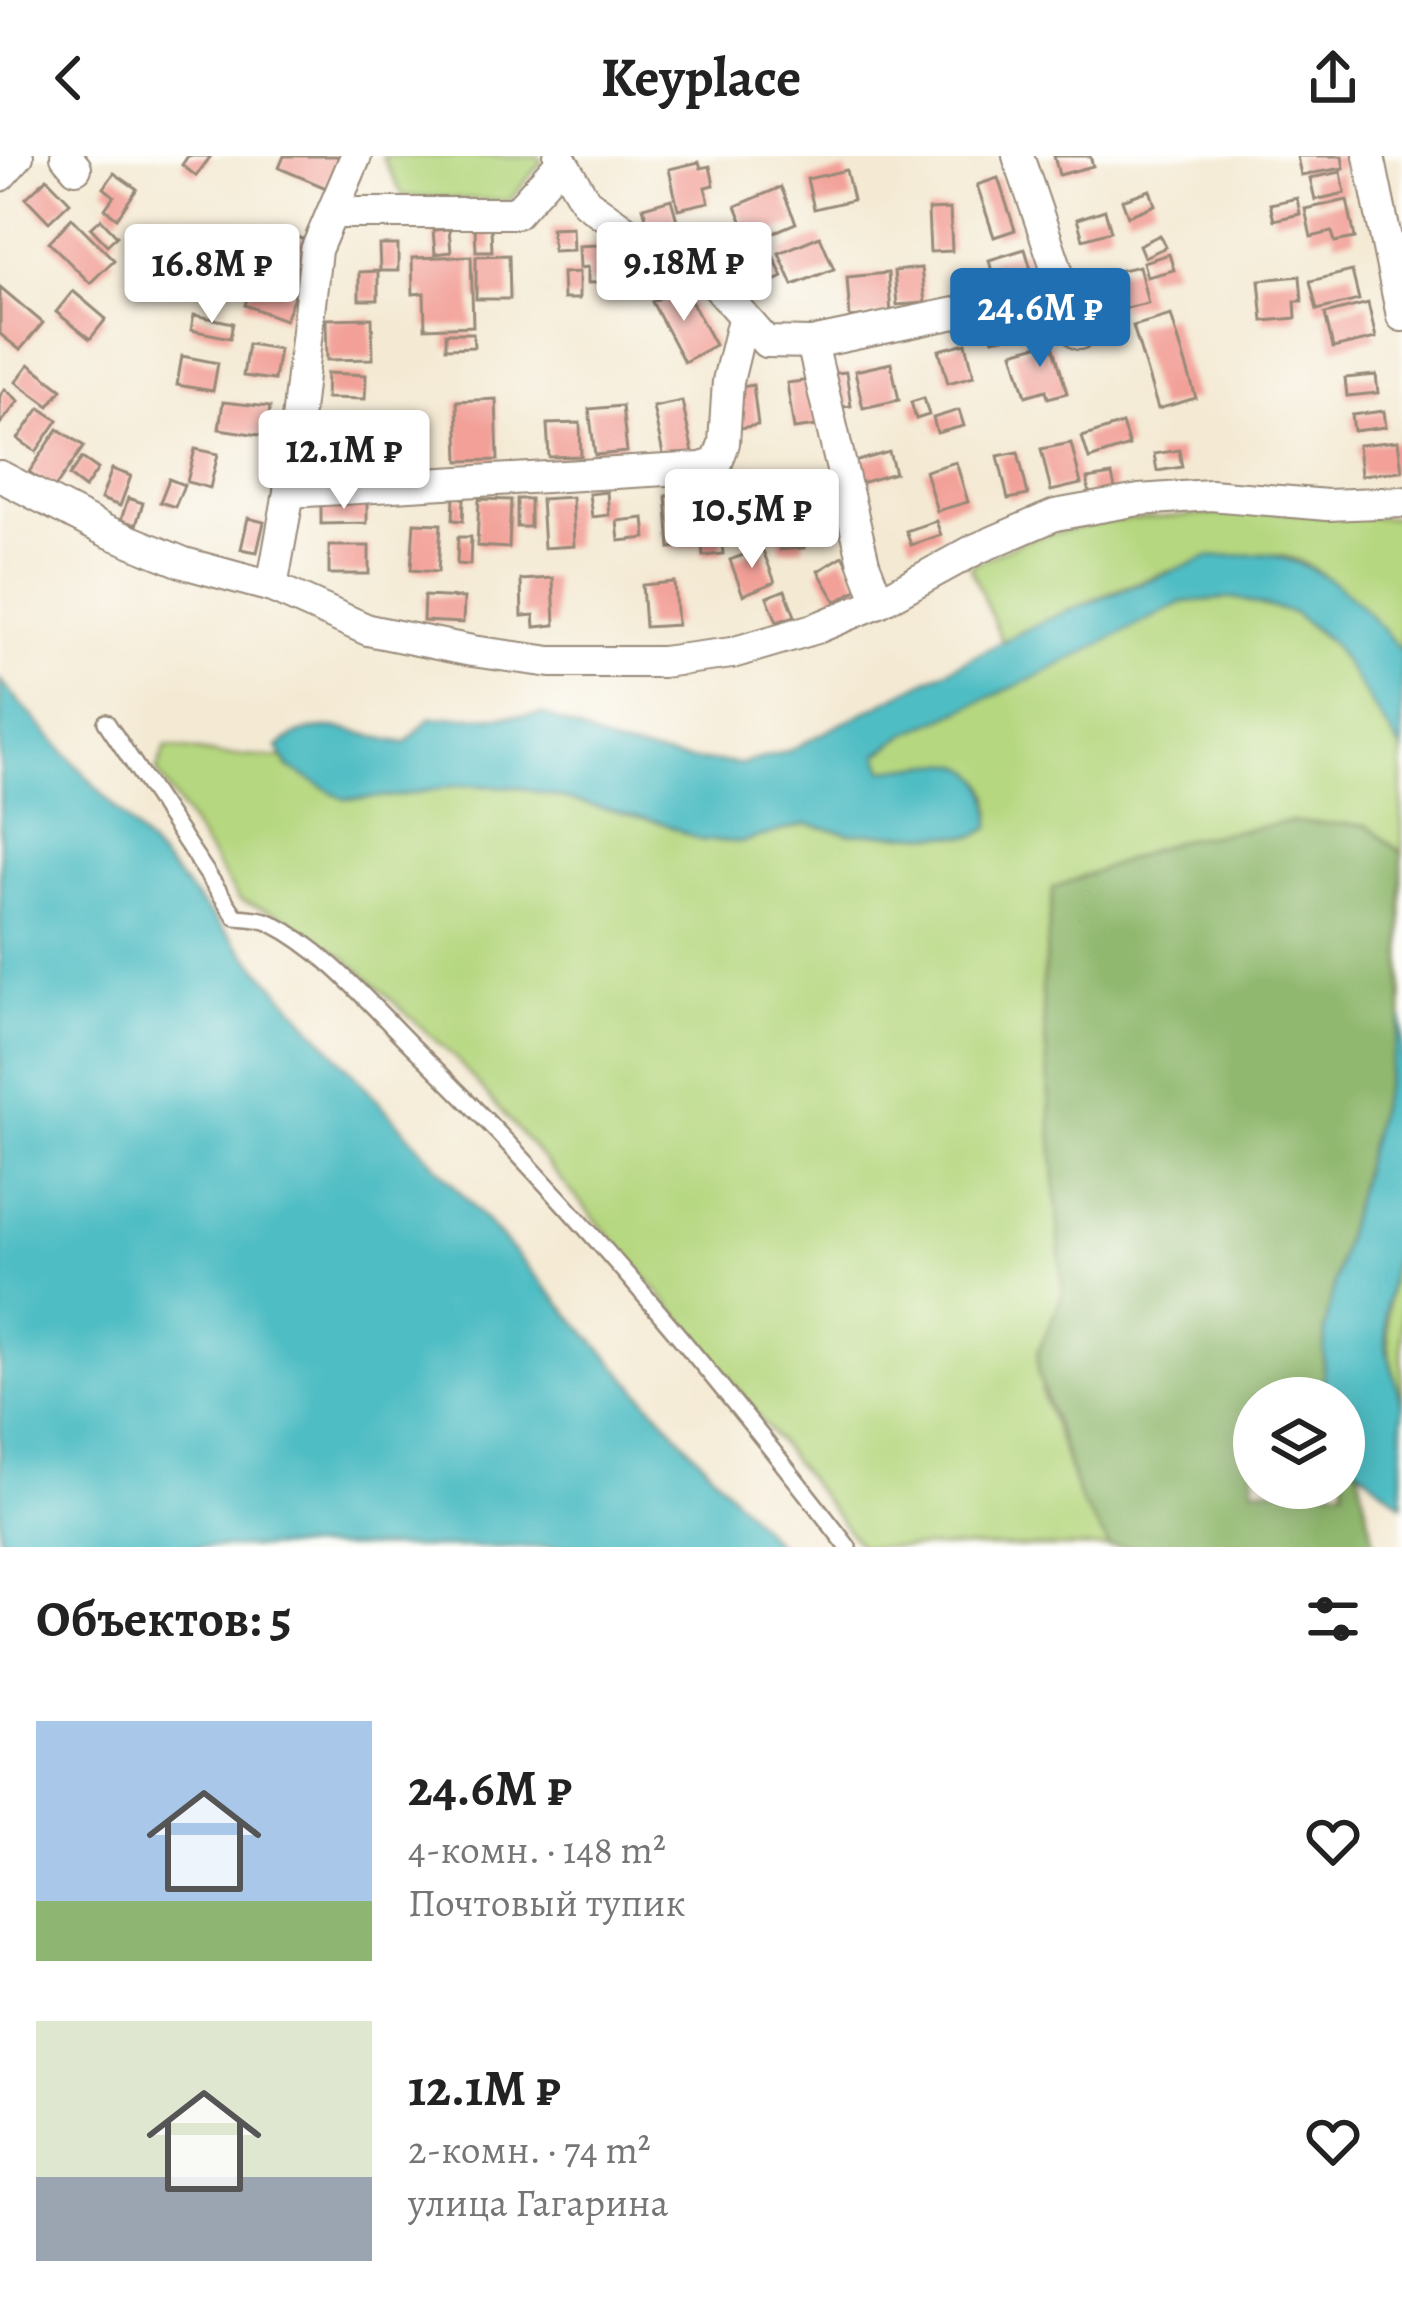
<!DOCTYPE html>
<html lang="ru">
<head>
<meta charset="utf-8">
<style>
	:root { --surface:#fff; --page:#f2f2f2; --text:#222; --muted:#767676; --accent:#1f6fb2 }
	body { margin:0; font-family:Alegreya,serif; background:var(--page); color:var(--text); height:100vh; display:flex; flex-direction:column; font-size:45px; white-space:nowrap }
	* { box-sizing:border-box; margin:0 }
	p { font-size:39px; color:var(--muted) }
	.icon { flex:none; width:66px; height:66px; fill:none; stroke:currentColor; stroke-width:2; stroke-linecap:round; stroke-linejoin:round }
	.map { position:relative; height:1391px; overflow:hidden }
	.side { display:flex; flex-direction:column; background:var(--surface); flex:1 }
	.side>* { flex:none }
	.controls { position:absolute; left:1233px; top:1221px; display:grid; gap:24px }
	.controls a { display:grid; place-items:center; width:132px; height:132px; border-radius:50%; background:var(--surface); box-shadow:0 6px 30px #0003; font-size:60px }
	.price { position:absolute; translate:-50% -102px; padding:0 27px; border-radius:12px; background:#fff; color:#222; font-size:39px; line-height:78px; filter:drop-shadow(0 3px 6px #0008) }
	.price::after { content:''; position:absolute; left:50%; top:72px; width:36px; height:27px; margin-left:-18px; background:inherit; clip-path:polygon(0 0,100% 0,50% 100%) }
	.price.current { background:var(--accent); color:#fff }
	ul { padding:0; list-style:none }
	li { display:flex; align-items:center; gap:36px; height:300px; padding:0 36px }
	li span { display:grid; place-items:center; flex:none; width:336px; height:240px; border-radius:0px; color:#555 }
	li>.icon { margin-inline-start:auto }
	span .icon { width:144px; height:144px; fill:#fffc; stroke-width:1 }
	li b { font-size:51px }
	h2 { display:flex; justify-content:space-between; align-items:center; height:144px; padding:0 36px; font-size:51px }
	header { display:flex; justify-content:space-between; align-items:center; height:156px; padding:0 36px; background:var(--surface); font-size:54px; font-weight:600 }
	.map>svg:first-child { display:block }
	.green { fill:#b5d77f; stroke:#78804e; stroke-width:3 }
	.forest { fill:#90b86e; stroke:#667146; stroke-width:3 }
	.water { fill:#4fbdc4; stroke:#457471; stroke-width:3 }
	.building { fill:#f2a098 }
	.lines { fill:none; stroke-linecap:round; stroke-linejoin:round }
	.lane-casing { stroke:#988a79; stroke-width:20 }
	.street-casing { stroke:#988a79; stroke-width:34 }
	.lane { stroke:#fff; stroke-width:15 }
	.street { stroke:#fff; stroke-width:30 }
</style>
</head>
<body>
<header><svg class="icon" aria-label="back" viewBox="0 0 24 24"><path d="M15 5l-7 7 7 7"/></svg>Keyplace<svg class="icon" aria-label="share" viewBox="0 0 24 24"><path d="M12 15V3M7 8l5-5 5 5M5 13v7h14v-7"/></svg></header>
<div class="map">
<svg width="1402" height="1391" viewBox="0 0 1402 1391">
	<rect width="100%" height="100%" fill="#fdfcf7"/>
	<filter id="ink" filterUnits="userSpaceOnUse"><feTurbulence type="fractalNoise" baseFrequency=".00833" numOctaves="2"/><feDisplacementMap in="SourceGraphic" scale="24" xChannelSelector="R" yChannelSelector="G"/><feConvolveMatrix kernelMatrix="1 2 1 2 8 2 1 2 1" color-interpolation-filters="sRGB"/></filter>
	<filter id="wash" filterUnits="userSpaceOnUse"><feTurbulence type="fractalNoise" baseFrequency=".004" numOctaves="4" result="noise"/><feDisplacementMap in="SourceGraphic" scale="48" xChannelSelector="R" yChannelSelector="G"/><feGaussianBlur stdDeviation="2.7" result="paint"/><feColorMatrix in="noise" values="0 0 0 0 0 0 0 0 0 0 0 0 0 0 0 0 0 1.4 0 .05"/><feComposite in="paint" operator="in"/></filter>
	<g filter="url(#wash)">
		<rect width="100%" height="100%" fill="#f4ead4"/>
		<g class="green">
			<polygon points="382,0 539,0 542,6 509,45 403,40"/>
			<path d="M1268,355L1393,362L1402,359V495C1376,467 1334,420 1299,405C1231,375 1067,454 1002,485L970,410L1027,383L1106,365Z"/>
			<path d="M1235,442L1293,457L1331,487L1397,583L1402,595V697L1366,669L1042,835L1063,1138L1038,1195L1042,1237L1081,1346L1110,1391H861L680,1161L456,903L347,803L284,760L239,744L157,615L166,590L222,599L283,602L288,611L397,640L461,629L517,631L660,666L701,684L741,686L806,668L848,677L974,680L990,672C1001,592 935,611 883,614L878,598L906,578L1032,523L1183,446Z"/>
			<path d="M1402,1048V1246C1376,1170 1389,1124 1402,1048Z"/>
		</g>
		<polygon class="forest" points="1290,666 1366,669 1402,697 1402,863 1339,1105 1325,1172 1323,1242 1254,1242 1254,1332 1344,1332 1344,1290 1358,1314 1375,1391 1110,1391 1081,1346 1038,1217 1038,1196 1063,1138 1042,835 1053,732 1175,685"/>
		<g class="water">
			<path d="M1267,398C1334,412 1358,447 1402,495V595L1331,486L1293,457L1235,442L1183,446L1032,523L906,578L878,598L884,614C902,613 944,604 961,609C988,616 993,650 990,672L975,680L848,677L806,668L741,686L700,684L660,666L517,631L461,629L397,640L344,643L288,611L278,591C323,555 355,580 406,587L430,562L545,559L614,590L680,603L742,608L788,595L1047,463L1209,401Z"/>
			<polygon points="0,524 779,1391 0,1391"/>
			<path d="M1402,863V1048L1385,1157L1387,1194L1402,1246V1348C1351,1302 1344,1316 1344,1242H1323L1325,1172L1339,1105Z"/>
		</g>
		<g id="blocks">
			<g class="building">
				<polygon points="188,0 211,0 196,20 182,9"/>
				<polygon points="284,0 336,0 339,1 326,32 279,12"/>
				<polygon points="1054,0 1090,0 1093,10 1059,19"/>
				<polygon points="1297,0 1342,0 1344,12 1301,19"/>
				<polygon points="699,6 701,12 710,10 714,29 705,31 709,46 678,53 669,13"/>
				<polygon points="846,14 853,44 814,53 807,23"/>
				<polygon points="1341,16 1345,37 1315,44 1310,22"/>
				<polygon points="114,17 137,33 117,62 105,53 114,40 104,32"/>
				<polygon points="47,22 70,46 49,66 26,42"/>
				<polygon points="998,22 1015,74 994,81 977,29"/>
				<polygon points="781,31 796,67 751,86 736,50"/>
				<polygon points="1150,34 1155,49 1128,60 1122,44"/>
				<polygon points="1297,42 1300,58 1274,64 1270,48"/>
				<polygon points="671,43 678,68 650,76 643,51"/>
				<polygon points="1347,44 1355,82 1335,86 1332,76 1311,81 1305,53"/>
				<polygon points="950,53 952,95 930,96 928,54"/>
				<polygon points="1105,54 1111,75 1083,83 1077,63"/>
				<polygon points="72,62 114,104 90,127 49,86"/>
				<polygon points="101,63 117,80 107,89 91,72"/>
				<polygon points="572,71 573,94 553,95 551,72"/>
				<polygon points="475,72 491,72 492,95 476,95"/>
				<polygon points="449,73 451,96 435,98 433,74"/>
				<polygon points="276,74 308,85 298,113 266,101"/>
				<polygon points="1160,79 1166,91 1144,101 1139,89"/>
				<polygon points="820,80 834,113 793,129 779,97"/>
				<polygon points="613,88 615,126 588,127 588,111 580,112 579,90"/>
				<polygon points="379,89 398,89 398,115 380,115"/>
				<polygon points="1025,93 1031,113 994,124 989,104"/>
				<polygon points="772,98 783,121 753,135 742,112"/>
				<polygon points="1169,98 1174,114 1147,121 1143,106"/>
				<polygon points="509,99 510,143 476,143 476,100"/>
				<polygon points="471,100 473,170 425,172 424,137 413,138 412,102"/>
				<polygon points="1139,110 1148,147 1122,153 1120,145 1098,150 1091,121"/>
				<polygon points="921,112 925,147 897,149 894,115"/>
				<polygon points="378,115 378,144 359,144 359,116"/>
				<polygon points="1352,115 1359,144 1317,154 1310,125"/>
				<polygon points="579,116 579,143 563,143 562,117"/>
				<polygon points="888,117 891,158 850,162 847,121"/>
				<polygon points="1300,120 1302,145 1295,145 1296,162 1263,165 1259,124"/>
				<polygon points="254,123 295,137 285,164 245,149"/>
				<polygon points="683,130 715,189 684,206 652,146"/>
				<polygon points="0,131 43,167 20,194 0,178"/>
				<polygon points="73,135 106,163 90,183 56,156"/>
				<polygon points="1026,140 1033,175 993,183 985,148"/>
				<polygon points="1368,147 1376,182 1333,192 1325,158"/>
				<polygon points="194,159 233,167 230,182 191,174"/>
				<polygon points="1171,159 1196,242 1158,253 1133,170"/>
				<polygon points="372,162 373,203 327,204 326,163"/>
				<polygon points="446,177 473,177 474,191 446,192"/>
				<polygon points="1052,185 1067,237 1048,242 1046,234 1026,240 1013,196"/>
				<polygon points="966,187 974,220 948,227 939,194"/>
				<polygon points="248,188 279,193 274,224 243,220"/>
				<polygon points="182,200 218,207 213,235 177,229"/>
				<polygon points="891,207 899,244 863,252 855,215"/>
				<polygon points="29,208 62,233 49,250 16,226"/>
				<polygon points="846,216 851,250 832,252 827,218"/>
				<polygon points="327,217 366,219 365,243 326,242"/>
				<polygon points="1376,219 1378,237 1347,240 1345,222"/>
				<polygon points="811,224 817,270 794,273 787,227"/>
				<polygon points="753,229 758,269 740,272 736,232"/>
				<polygon points="5,233 19,245 0,268 0,240"/>
				<polygon points="924,242 929,259 916,263 911,246"/>
				<polygon points="496,243 498,304 459,305 457,245"/>
				<polygon points="682,245 693,297 664,303 653,251"/>
				<polygon points="223,246 270,251 266,280 219,273"/>
				<polygon points="622,250 627,296 595,299 589,253"/>
				<polygon points="40,252 58,264 36,296 18,283"/>
				<polygon points="959,254 964,270 937,277 933,262"/>
				<polygon points="1384,255 1386,271 1354,275 1352,259"/>
				<polygon points="580,267 581,300 549,301 547,268"/>
				<polygon points="1122,268 1129,290 1089,303 1082,281"/>
				<polygon points="58,273 84,290 54,333 29,316"/>
				<polygon points="323,278 405,279 405,313 349,313 349,327 323,327"/>
				<polygon points="1398,285 1402,315 1361,319 1358,289"/>
				<polygon points="1071,287 1081,328 1051,335 1041,293"/>
				<polygon points="195,293 218,298 210,332 187,326"/>
				<polygon points="1179,294 1182,311 1157,315 1154,298"/>
				<polygon points="889,296 895,317 854,329 847,308"/>
				<polygon points="1018,296 1028,339 1008,343 998,300"/>
				<polygon points="82,302 98,313 85,332 69,320"/>
				<polygon points="956,306 968,346 937,355 925,315"/>
				<polygon points="112,313 131,320 120,350 101,343"/>
				<polygon points="1112,319 1116,337 1090,342 1087,323"/>
				<polygon points="169,323 184,329 175,351 160,346"/>
				<polygon points="607,336 609,359 592,361 589,338"/>
				<polygon points="693,338 698,389 670,392 666,340"/>
				<polygon points="454,341 464,342 463,365 453,364"/>
				<polygon points="572,341 574,390 544,392 541,343"/>
				<polygon points="128,342 143,347 136,369 121,364"/>
				<polygon points="479,343 511,344 509,392 477,390"/>
				<rect x="517" y="343" width="13" height="28"/>
				<polygon points="367,344 367,367 321,368 321,345"/>
				<polygon points="760,345 763,378 731,381 728,349"/>
				<polygon points="801,350 804,392 780,394 777,352"/>
				<polygon points="719,355 723,398 703,400 699,357"/>
				<polygon points="248,362 264,366 257,396 241,393"/>
				<polygon points="644,362 646,382 619,385 617,365"/>
				<polygon points="936,365 941,379 911,389 906,375"/>
				<polygon points="414,367 441,368 438,416 411,414"/>
				<polygon points="458,381 471,381 470,409 457,408"/>
				<rect x="329" y="390" width="40" height="28"/>
				<polygon points="762,392 775,426 743,439 730,404"/>
				<polygon points="843,400 862,431 836,446 818,415"/>
				<polygon points="553,422 555,469 535,471 534,459 522,460 521,424"/>
				<polygon points="674,426 677,469 645,471 642,429"/>
				<polygon points="785,434 795,460 777,466 767,441"/>
				<polygon points="424,440 464,442 463,467 423,465"/>
			</g>
		</g>
	</g>
	<g filter="url(#ink)">
		<use href="#blocks" fill-opacity="0" stroke="#988a79" stroke-width="3"/>
		<g class="lines">
			<defs>
				<path id="lane" d="M106,566L236,761C247,762 261,762 271,767C325,794 367,845 409,887C569,1042 712,1215 848,1391"/>
				<g id="street">
					<polyline points="66,0 76,12"/>
					<polyline points="559,0 586,46 642,86 697,107 766,186 812,187 960,156"/>
					<polyline points="1018,0 1079,178"/>
					<polyline points="1369,0 1402,160"/>
					<polyline points="0,20 18,0"/>
					<polyline points="332,57 516,57 562,5"/>
					<polyline points="812,187 864,407 879,446"/>
					<polyline points="0,320 106,375 184,407 272,431 368,474 472,495 551,506 662,506 732,497 817,472 879,446 976,393 1055,359 1139,344 1210,339 1327,349 1402,346"/>
					<polyline points="289,336 701,312 717,307 724,287 728,225 743,163"/>
					<polyline points="272,431 289,336 316,94 356,0"/>
				</g>
			</defs>
			<use href="#lane" class="lane-casing"/>
			<use href="#street" class="street-casing"/>
			<use href="#lane" class="lane"/>
			<use href="#street" class="street"/>
		</g>
	</g>
</svg>
<div class="controls">
<a><svg class="icon" aria-label="layers" viewBox="0 0 24 24"><path d="M12 4l9 5-9 5-9-5zM3 14l9 5 9-5"/></svg></a>
</div>
<b class="price" style="left:684px;top:168px">9.18M ₽</b>
<b class="price" style="left:212px;top:170px">16.8M ₽</b>
<b class="price current" style="left:1040px;top:214px">24.6M ₽</b>
<b class="price" style="left:344px;top:356px">12.1M ₽</b>
<b class="price" style="left:752px;top:415px">10.5M ₽</b>
</div>
<section class="side">
<h2>Объектов: 5<svg class="icon" aria-label="filters" viewBox="0 0 24 24"><path d="M4 7h16M4 17h16"/><circle cx="9" cy="7" r="2"/><circle cx="15" cy="17" r="2"/></svg></h2>
<ul>
<li><span style="background:linear-gradient(#a9c7e8 75%,#8fb573 0)"><svg class="icon" aria-label="home" viewBox="0 0 24 24"><path d="M3 11l9-7 9 7M6 9v11h12V9"/></svg></span><div><b>24.6M ₽</b><p>4-комн. · 148 m²</p><p>Почтовый тупик</p></div><svg class="icon" aria-label="heart" viewBox="0 0 24 24"><path d="M12 20l-8-8c-3-5 5-10 8-4 3-6 11-1 8 4z"/></svg></li>
<li><span style="background:linear-gradient(#dfe7d0 65%,#9aa5b1 0)"><svg class="icon" aria-label="home" viewBox="0 0 24 24"><path d="M3 11l9-7 9 7M6 9v11h12V9"/></svg></span><div><b>12.1M ₽</b><p>2-комн. · 74 m²</p><p>улица Гагарина</p></div><svg class="icon" aria-label="heart" viewBox="0 0 24 24"><path d="M12 20l-8-8c-3-5 5-10 8-4 3-6 11-1 8 4z"/></svg></li>
</ul>
</section>
</body>
</html>
